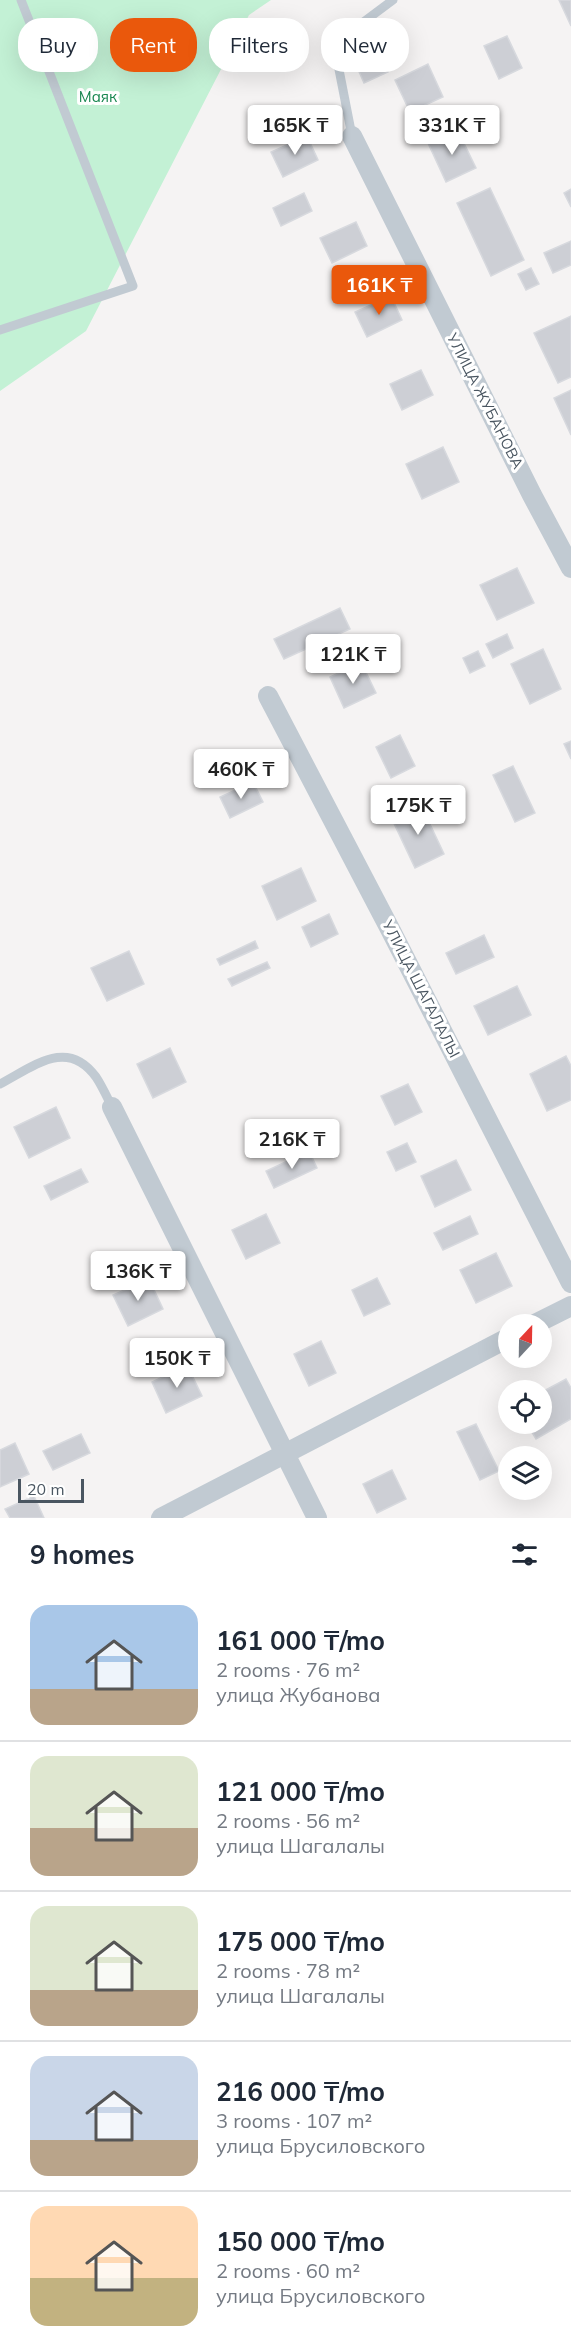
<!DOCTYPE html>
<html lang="en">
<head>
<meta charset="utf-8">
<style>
	:root { --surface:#fff; --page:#f2f2f3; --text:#1f2937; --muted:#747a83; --line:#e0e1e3; --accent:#ea580c }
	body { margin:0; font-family:Mulish,sans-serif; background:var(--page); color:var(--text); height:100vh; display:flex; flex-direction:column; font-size:22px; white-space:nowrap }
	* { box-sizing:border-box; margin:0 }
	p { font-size:20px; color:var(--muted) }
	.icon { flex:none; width:33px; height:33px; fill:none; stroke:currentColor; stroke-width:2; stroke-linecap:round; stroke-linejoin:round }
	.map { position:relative; height:1518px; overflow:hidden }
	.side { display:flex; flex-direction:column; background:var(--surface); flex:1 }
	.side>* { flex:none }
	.guide { position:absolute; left:18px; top:18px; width:536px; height:54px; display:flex; gap:12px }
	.needle { width:39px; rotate:22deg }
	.buttons { position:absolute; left:498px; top:1314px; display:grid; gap:12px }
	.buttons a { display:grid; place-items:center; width:54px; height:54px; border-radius:50%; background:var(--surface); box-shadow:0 6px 24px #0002; font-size:30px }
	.scale { position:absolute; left:18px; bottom:15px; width:66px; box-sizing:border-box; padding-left:6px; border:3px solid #4a5661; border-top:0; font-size:16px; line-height:21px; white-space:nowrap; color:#4a5661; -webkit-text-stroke:4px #fff; paint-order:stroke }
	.price { position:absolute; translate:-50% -51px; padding:0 14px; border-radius:6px; background:#fff; color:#222; font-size:20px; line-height:39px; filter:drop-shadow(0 2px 3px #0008) }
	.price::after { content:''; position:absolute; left:50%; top:36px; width:18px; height:14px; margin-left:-9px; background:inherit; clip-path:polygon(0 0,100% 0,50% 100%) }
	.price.current { background:var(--accent); color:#fff }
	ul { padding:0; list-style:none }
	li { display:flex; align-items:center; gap:18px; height:150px; padding:0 30px }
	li+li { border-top:2px solid var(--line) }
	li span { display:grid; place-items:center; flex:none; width:168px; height:120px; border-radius:18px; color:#555 }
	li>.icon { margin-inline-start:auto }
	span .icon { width:72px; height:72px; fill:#fffc; stroke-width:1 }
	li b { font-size:26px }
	h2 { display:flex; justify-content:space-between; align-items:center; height:72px; padding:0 30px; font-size:26px }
	.pill { padding:0 21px; border-radius:24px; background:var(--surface); box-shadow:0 6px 24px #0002; font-size:21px; line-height:54px }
	.pill.current { background:var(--accent); color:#fff }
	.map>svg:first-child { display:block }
	.green { fill:#c3f1d5 }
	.building { fill:#cdcfd5; stroke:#d7d9de; stroke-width:1.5 }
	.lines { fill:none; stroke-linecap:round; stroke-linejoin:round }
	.service { stroke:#c1cad2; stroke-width:9 }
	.minor { stroke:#c1cad2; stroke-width:20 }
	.labels { text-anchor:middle; stroke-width:6; stroke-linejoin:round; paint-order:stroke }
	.park-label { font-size:15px; fill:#17864f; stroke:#fff }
	.street-label { font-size:15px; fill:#4a5661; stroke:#fff }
</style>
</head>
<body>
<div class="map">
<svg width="571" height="1518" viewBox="0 0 571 1518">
	<rect width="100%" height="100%" fill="#f5f3f3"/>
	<polygon class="green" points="0,0 271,0 249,15 86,331 0,391"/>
	<g class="building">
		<polygon points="559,0 571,0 571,26"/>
		<polygon points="507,36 522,68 499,79 484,46"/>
		<polygon points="380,55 388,72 364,83 357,67"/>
		<polygon points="428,64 443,97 410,112 395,80"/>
		<polygon points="457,129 476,168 446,182 428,143"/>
		<polygon points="307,136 318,160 283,177 271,152"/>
		<polygon points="490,188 524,260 491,276 457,203"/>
		<polygon points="571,189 571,207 564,193"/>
		<polygon points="304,193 312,211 281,226 273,208"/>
		<polygon points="356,222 367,246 332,263 320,238"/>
		<polygon points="571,241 571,265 553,273 544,253"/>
		<polygon points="531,268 539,284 526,290 518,274"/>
		<polygon points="391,296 402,320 367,337 355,312"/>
		<polygon points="571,316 571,377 558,383 534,333"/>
		<polygon points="421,370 433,395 402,410 390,384"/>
		<polygon points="571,390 571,435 554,398"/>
		<polygon points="443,447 459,482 422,499 406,464"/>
		<polygon points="517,568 534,603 497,620 480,585"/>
		<polygon points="340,608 350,629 284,659 274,639"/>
		<polygon points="507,634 513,648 493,658 486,644"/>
		<polygon points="543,649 561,689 530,704 511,664"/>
		<polygon points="478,651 485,666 470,673 463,658"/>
		<polygon points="361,662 376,693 344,708 330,677"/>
		<polygon points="400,735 415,766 391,778 376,747"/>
		<polygon points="571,741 571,759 564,744"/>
		<polygon points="513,766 535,813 515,822 493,775"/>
		<polygon points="253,782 263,802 230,818 220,797"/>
		<polygon points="420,803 444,854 415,868 391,817"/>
		<polygon points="301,868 316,901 277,920 262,886"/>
		<polygon points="329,914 338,934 311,947 302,927"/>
		<polygon points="484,935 494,957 456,974 446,953"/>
		<polygon points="255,941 258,948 220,965 217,959"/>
		<polygon points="129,951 144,984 107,1001 91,968"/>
		<polygon points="267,962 270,968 232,986 228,979"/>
		<polygon points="517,986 531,1015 488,1035 474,1006"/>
		<polygon points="170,1048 186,1082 153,1098 137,1064"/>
		<polygon points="566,1056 571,1066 571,1100 547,1111 530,1074"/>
		<polygon points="408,1084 422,1112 395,1125 381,1096"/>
		<polygon points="56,1107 70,1138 29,1158 14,1127"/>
		<polygon points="407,1143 416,1162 396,1171 387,1152"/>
		<polygon points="309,1151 317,1168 274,1188 266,1171"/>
		<polygon points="456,1160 471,1190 435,1207 421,1176"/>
		<polygon points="81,1169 88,1182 51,1200 44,1186"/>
		<polygon points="266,1214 280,1243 246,1259 232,1230"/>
		<polygon points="470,1216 478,1234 443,1250 434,1233"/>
		<polygon points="496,1253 512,1286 476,1303 460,1270"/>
		<polygon points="377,1278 390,1304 364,1316 352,1290"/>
		<polygon points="149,1279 163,1309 128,1326 113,1295"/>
		<polygon points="321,1341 336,1373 309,1386 294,1354"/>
		<polygon points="187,1365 202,1396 166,1413 152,1382"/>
		<polygon points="566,1379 571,1388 571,1419 536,1439 527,1424 542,1424 542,1392"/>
		<polygon points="476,1424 499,1471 480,1480 457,1432"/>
		<polygon points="81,1434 90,1453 53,1470 43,1451"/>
		<polygon points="15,1443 29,1474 0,1487 0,1450"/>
		<polygon points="392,1470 406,1499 377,1513 363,1484"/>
		<polygon points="34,1496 44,1518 10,1518 5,1509"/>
	</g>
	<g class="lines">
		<g class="service">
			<polyline points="352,136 334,44 393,0"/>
			<polyline points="0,330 133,286 21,0"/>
			<path d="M0,1084C33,1067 67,1037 96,1077C102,1086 107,1097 112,1107"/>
		</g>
		<g class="minor">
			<polyline points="352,136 532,495 571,568"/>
			<polyline points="268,696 390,929 571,1283"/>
			<polyline points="112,1107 317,1518"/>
			<polyline points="535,1324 571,1306"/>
			<polyline points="161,1518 508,1338"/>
		</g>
	</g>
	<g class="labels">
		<g class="park-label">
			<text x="98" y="102">Маяк</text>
		</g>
		<g class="street-label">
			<text transform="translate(485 401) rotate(63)" y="5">УЛИЦА ЖУБАНОВА</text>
			<text transform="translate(421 989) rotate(63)" y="5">УЛИЦА ШАГАЛАЛЫ</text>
		</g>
	</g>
</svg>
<div class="buttons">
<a><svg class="needle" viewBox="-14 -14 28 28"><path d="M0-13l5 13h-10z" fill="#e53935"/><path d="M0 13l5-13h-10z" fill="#747a83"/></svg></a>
<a><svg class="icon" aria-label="locate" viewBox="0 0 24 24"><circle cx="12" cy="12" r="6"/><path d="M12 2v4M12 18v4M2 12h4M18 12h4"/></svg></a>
<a><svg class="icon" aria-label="layers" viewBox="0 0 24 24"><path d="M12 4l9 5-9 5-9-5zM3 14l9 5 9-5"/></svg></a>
</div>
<div class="scale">20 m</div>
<b class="price" style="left:295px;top:156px">165K ₸</b>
<b class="price" style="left:452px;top:156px">331K ₸</b>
<b class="price current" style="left:379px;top:316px">161K ₸</b>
<b class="price" style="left:353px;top:685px">121K ₸</b>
<b class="price" style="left:241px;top:800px">460K ₸</b>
<b class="price" style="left:418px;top:836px">175K ₸</b>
<b class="price" style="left:292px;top:1170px">216K ₸</b>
<b class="price" style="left:138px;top:1302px">136K ₸</b>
<b class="price" style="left:177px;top:1389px">150K ₸</b>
<div class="guide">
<a class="pill">Buy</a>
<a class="pill current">Rent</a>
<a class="pill">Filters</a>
<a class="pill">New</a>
</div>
</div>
<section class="side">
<h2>9 homes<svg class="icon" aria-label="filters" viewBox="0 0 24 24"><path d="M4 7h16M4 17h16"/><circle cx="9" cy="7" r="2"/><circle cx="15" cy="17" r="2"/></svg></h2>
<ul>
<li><span style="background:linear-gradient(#a9c7e8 70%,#b9a48a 0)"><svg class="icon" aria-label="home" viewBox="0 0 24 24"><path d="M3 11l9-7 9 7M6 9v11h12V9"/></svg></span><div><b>161 000 ₸/mo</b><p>2 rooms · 76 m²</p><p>улица Жубанова</p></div></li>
<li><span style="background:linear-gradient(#dfe7d0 60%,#b9a48a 0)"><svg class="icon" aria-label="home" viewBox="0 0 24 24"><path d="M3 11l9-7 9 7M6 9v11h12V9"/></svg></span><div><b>121 000 ₸/mo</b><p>2 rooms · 56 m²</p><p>улица Шагалалы</p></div></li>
<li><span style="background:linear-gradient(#dfe7d0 70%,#b9a48a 0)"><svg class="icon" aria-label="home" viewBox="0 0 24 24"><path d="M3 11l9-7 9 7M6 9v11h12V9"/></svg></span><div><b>175 000 ₸/mo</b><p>2 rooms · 78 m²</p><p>улица Шагалалы</p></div></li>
<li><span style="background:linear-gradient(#c9d6e8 70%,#b9a48a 0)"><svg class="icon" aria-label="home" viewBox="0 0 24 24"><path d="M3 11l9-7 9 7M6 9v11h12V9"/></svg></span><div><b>216 000 ₸/mo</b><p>3 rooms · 107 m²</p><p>улица Брусиловского</p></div></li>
<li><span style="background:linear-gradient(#ffd9b3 60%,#c2b280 0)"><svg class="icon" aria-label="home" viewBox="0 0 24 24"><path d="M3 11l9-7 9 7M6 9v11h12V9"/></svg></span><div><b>150 000 ₸/mo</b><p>2 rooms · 60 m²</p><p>улица Брусиловского</p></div></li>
</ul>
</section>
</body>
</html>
